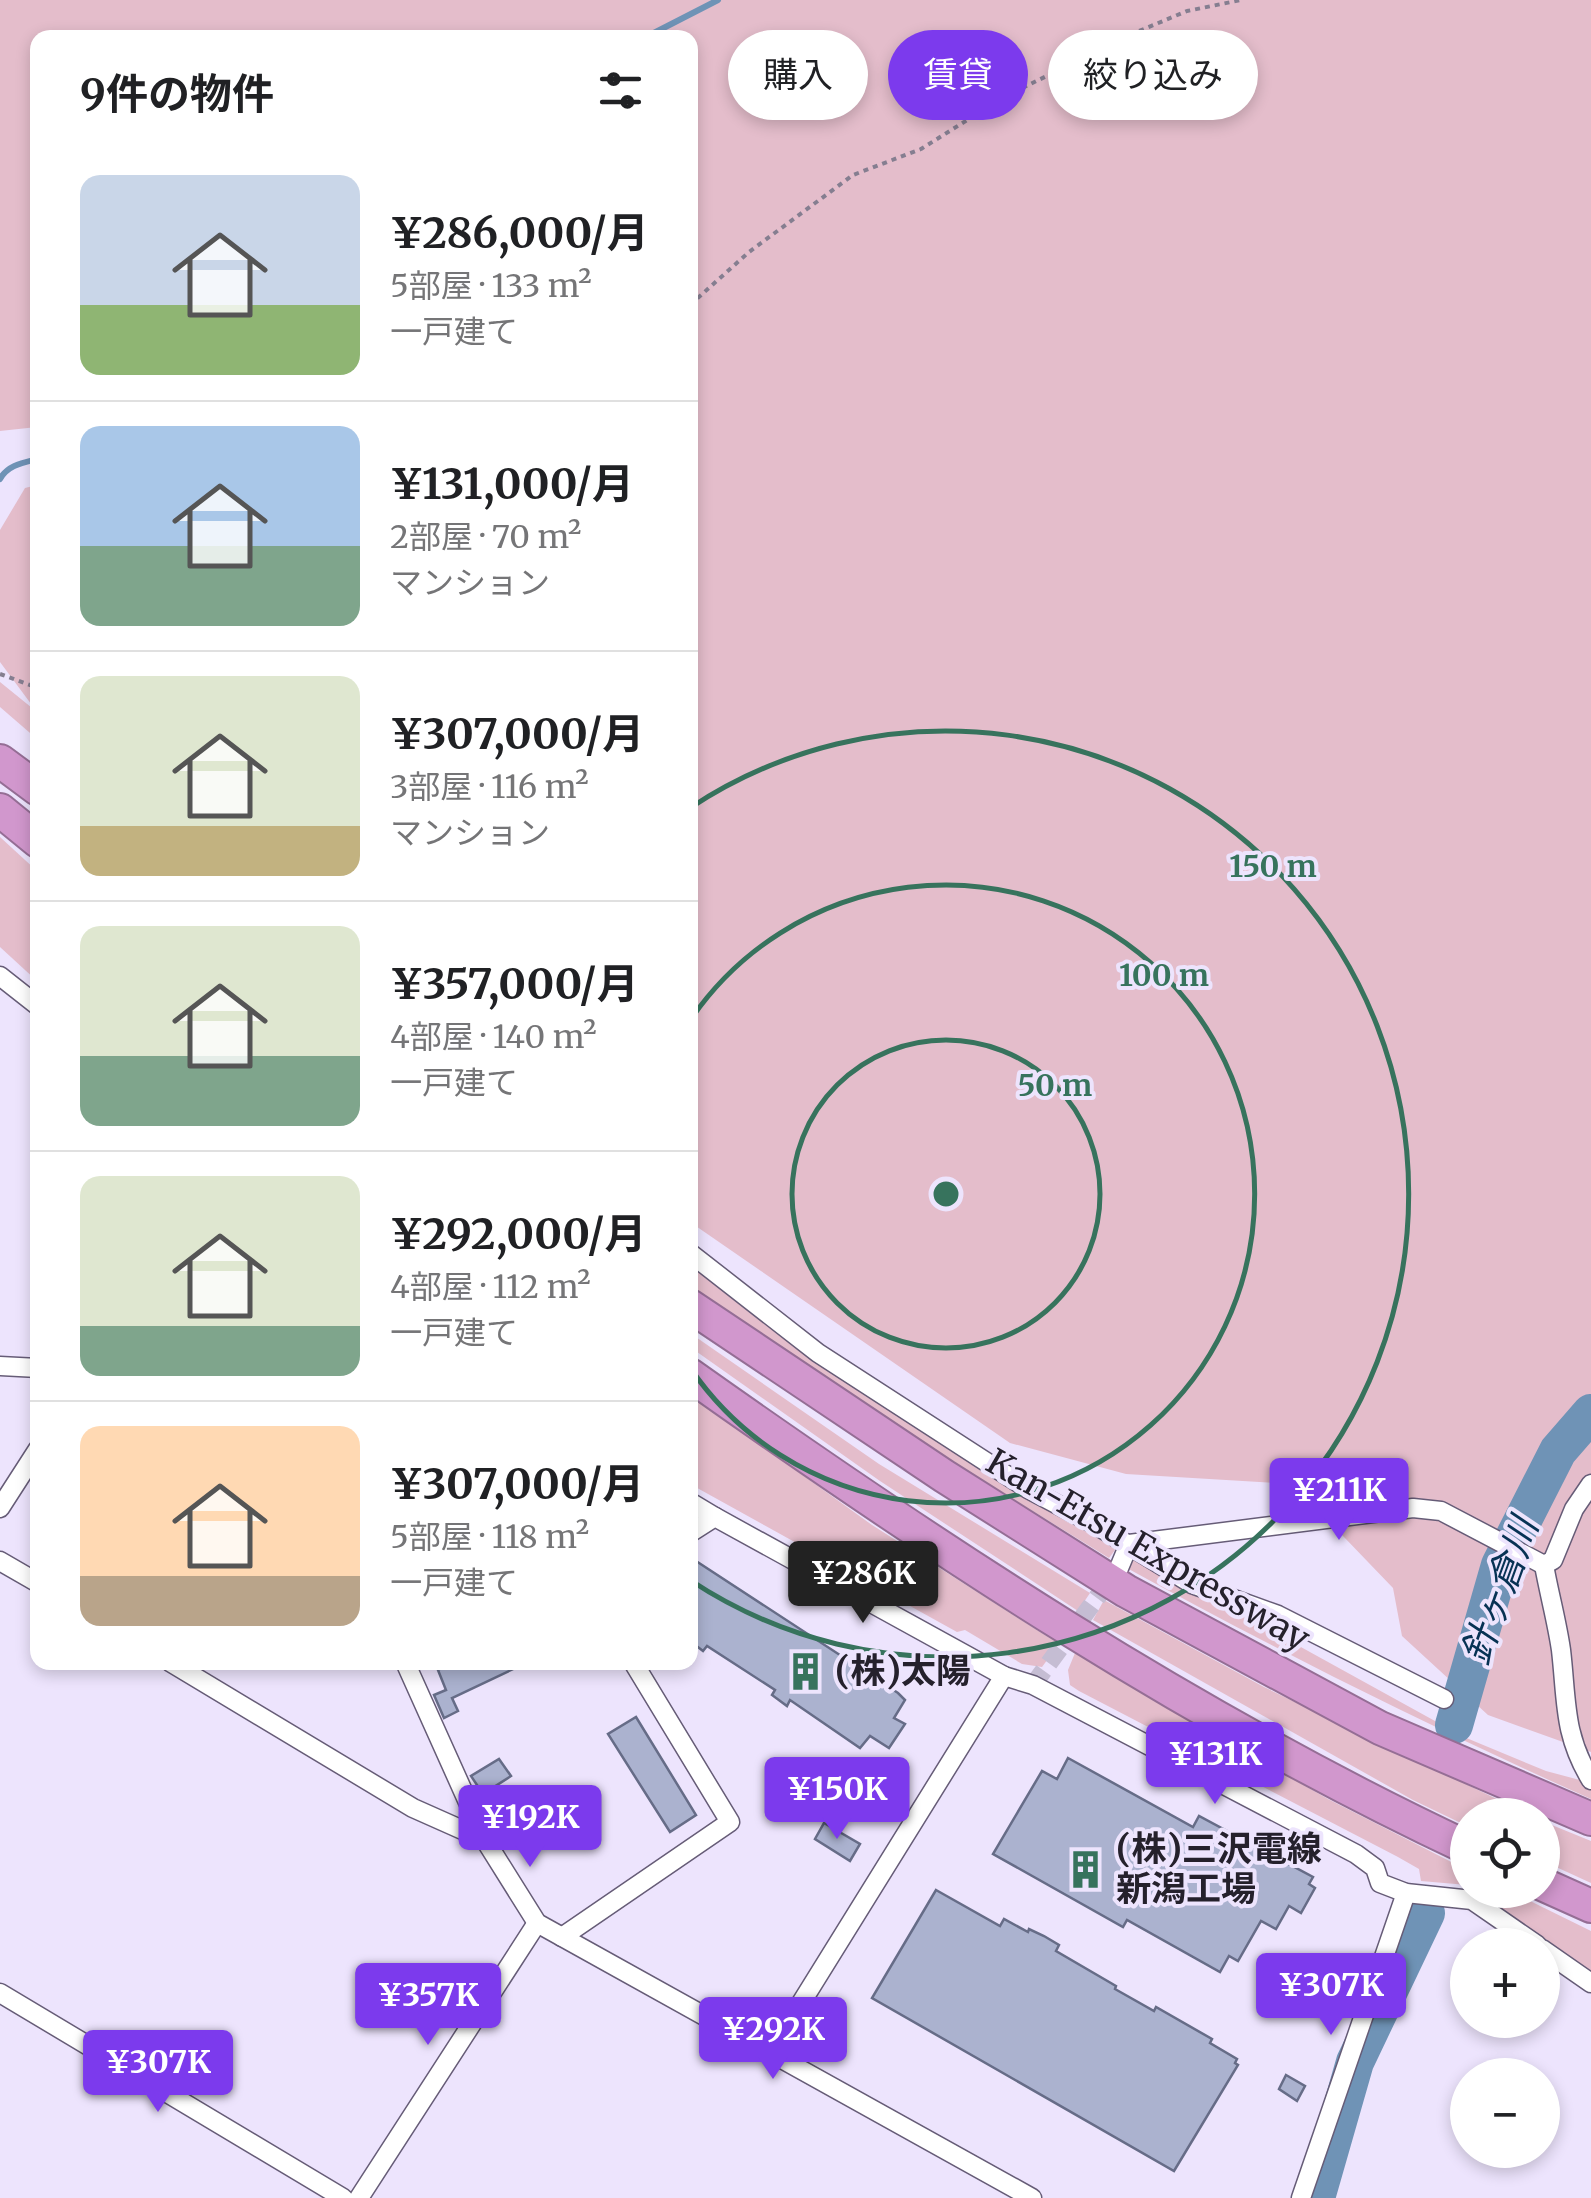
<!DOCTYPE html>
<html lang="ja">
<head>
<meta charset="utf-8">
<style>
	:root { --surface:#fff; --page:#f2f2f2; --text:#202124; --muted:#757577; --line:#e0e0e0; --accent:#7c3aed }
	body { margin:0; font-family:Merriweather,"Noto Sans JP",serif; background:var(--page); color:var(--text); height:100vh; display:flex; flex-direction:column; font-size:38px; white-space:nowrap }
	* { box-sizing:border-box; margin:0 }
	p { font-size:32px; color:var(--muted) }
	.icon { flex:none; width:55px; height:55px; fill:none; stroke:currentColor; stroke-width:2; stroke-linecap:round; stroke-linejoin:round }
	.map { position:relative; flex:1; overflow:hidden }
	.details { position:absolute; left:30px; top:30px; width:668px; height:1640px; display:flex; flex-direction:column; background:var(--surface); border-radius:20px; box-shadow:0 5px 15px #0003 }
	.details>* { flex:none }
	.banner { position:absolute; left:728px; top:30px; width:712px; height:90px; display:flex; gap:20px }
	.tools { position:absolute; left:1450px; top:1798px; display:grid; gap:20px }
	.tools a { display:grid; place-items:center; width:110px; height:110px; border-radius:50%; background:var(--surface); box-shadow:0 5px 15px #0003; font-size:50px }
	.price { position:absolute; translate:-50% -85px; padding:0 22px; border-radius:10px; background:var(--accent); color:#fff; font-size:32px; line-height:65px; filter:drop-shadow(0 2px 5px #0008) }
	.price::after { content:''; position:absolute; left:50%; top:60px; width:30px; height:22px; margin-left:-15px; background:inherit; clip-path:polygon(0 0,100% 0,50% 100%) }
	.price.current { background:#222; color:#fff }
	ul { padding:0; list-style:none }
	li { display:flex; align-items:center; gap:30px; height:250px; padding:0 50px }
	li+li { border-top:2px solid var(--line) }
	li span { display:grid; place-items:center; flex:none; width:280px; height:200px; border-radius:20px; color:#555 }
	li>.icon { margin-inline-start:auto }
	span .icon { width:120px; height:120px; fill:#fffc; stroke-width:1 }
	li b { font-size:42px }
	h2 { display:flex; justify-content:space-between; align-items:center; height:120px; padding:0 50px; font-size:42px }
	.pill { padding:0 35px; border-radius:45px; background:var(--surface); box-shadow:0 5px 15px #0003; font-size:35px; line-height:90px }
	.pill.current { background:var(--accent); color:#fff }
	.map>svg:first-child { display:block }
	.green { fill:#e4bdcb }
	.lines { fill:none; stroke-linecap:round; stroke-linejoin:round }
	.stream { stroke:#6f93b6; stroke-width:6 }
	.river { stroke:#6f93b6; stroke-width:38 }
	.building { fill:#abb2cf; stroke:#666c87; stroke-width:2.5 }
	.minor-tunnel { stroke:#c5bdd3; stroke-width:18; stroke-dasharray:18 9; stroke-linecap:butt }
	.minor-casing { stroke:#665c77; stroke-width:21 }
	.motorway-casing { stroke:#956e95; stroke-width:36 }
	.path { stroke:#857e90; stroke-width:4; stroke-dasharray:5 5; stroke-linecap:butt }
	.minor { stroke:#fff; stroke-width:18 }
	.motorway { stroke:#d197cd; stroke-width:32 }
	.ring { fill:none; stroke:#37735d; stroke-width:5 }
	.labels { text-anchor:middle; stroke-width:8; stroke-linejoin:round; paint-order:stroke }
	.street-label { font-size:35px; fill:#25212c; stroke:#ede4fd }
	.poi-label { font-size:35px; font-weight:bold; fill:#25212c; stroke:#ede4fd; text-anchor:start }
	.water-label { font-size:38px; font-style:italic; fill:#073254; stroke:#ede4fd }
	.centre { fill:#37735d; stroke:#ede4fd; stroke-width:5 }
	.ring-label { font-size:30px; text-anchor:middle; font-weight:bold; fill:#37735d; stroke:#ede4fd; stroke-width:8; stroke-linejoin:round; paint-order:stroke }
</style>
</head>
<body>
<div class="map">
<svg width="1591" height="2198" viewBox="0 0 1591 2198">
	<rect width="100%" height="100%" fill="#ede4fd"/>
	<g class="green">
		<polygon points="0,0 1591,0 1591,1752 1488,1715 1402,1636 1393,1588 1293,1484 1126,1474 1010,1443 690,1222 690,38 38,38 37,427 0,431"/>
		<polygon points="37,485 38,712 37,713 37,739 0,707 0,682 37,712 0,662 0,530 25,488"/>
		<polygon points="0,837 37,871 37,981 0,947"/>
		<polygon points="690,1263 1118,1546 1109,1558 844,1395 690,1286"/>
		<polygon points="690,1333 879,1464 1090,1593 1078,1611 880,1481 690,1347"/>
		<polygon points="690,1394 872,1525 1059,1644 1042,1667 1022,1664 965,1630 957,1632 690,1484"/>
		<path d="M1139,1554L1190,1586L1464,1737L1546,1771L1591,1783V1799C1432,1728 1278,1651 1125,1567Z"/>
		<polygon points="1104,1600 1264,1687 1530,1815 1468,1815 1467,1826 1413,1800 1093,1620"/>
		<polygon points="1075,1653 1328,1799 1467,1870 1467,1885 1421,1881 1419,1869 1398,1857 1079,1691 1070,1685 1068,1670"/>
		<polygon points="1542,1821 1591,1841 1591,1883 1543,1861"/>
		<polygon points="1475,1890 1508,1890 1591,1931 1591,1971"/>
	</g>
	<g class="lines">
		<g class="stream">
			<polyline points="644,38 718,0"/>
			<path d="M0,479C8,465 22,463 38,459"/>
		</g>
		<g class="river">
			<polyline points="1454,1725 1500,1565 1558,1451 1591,1413"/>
			<polyline points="1316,2198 1355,2062 1426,1913"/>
		</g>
	</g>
	<g class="building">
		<polygon points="696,1561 898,1693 905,1700 894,1718 905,1724 889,1748 870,1736 860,1748 790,1700 787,1706 772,1695 775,1690 707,1646 703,1651 690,1641 690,1570"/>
		<polygon points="454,1662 528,1662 452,1698 458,1711 444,1718 434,1695 446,1690 438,1670"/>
		<polygon points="636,1717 696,1815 670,1832 608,1734"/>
		<polygon points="1068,1758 1193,1827 1199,1816 1313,1877 1309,1884 1315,1888 1301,1913 1289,1906 1276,1929 1261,1921 1238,1961 1229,1956 1220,1972 1127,1920 1123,1927 993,1854 1042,1771 1057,1779"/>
		<polygon points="499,1759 511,1776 483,1794 471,1776"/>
		<polygon points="824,1823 860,1844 850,1861 815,1839"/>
		<polygon points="936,1890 1000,1926 1004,1919 1028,1932 1029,1929 1044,1936 1059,1945 1056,1951 1116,1986 1115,1989 1154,2011 1156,2007 1212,2039 1210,2043 1237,2059 1235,2063 1238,2065 1174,2171 872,1998"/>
		<polygon points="1286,2075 1305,2086 1297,2101 1279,2089"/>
	</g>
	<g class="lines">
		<polyline class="minor-tunnel" points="1033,1685 1112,1577"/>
		<defs>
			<g id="minor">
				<polyline points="0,976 38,1006"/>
				<polyline points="690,1253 818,1353 1028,1489 1096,1525 1192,1584 1278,1615 1444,1699"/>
				<polyline points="0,1366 38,1368"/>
				<polyline points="690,1502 715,1517"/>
				<polyline points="0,1508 38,1449"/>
				<polyline points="690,1533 715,1517 1004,1676 1033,1685 1356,1854 1375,1868 1380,1883 1406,1893 1472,1900 1537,1945"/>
				<polyline points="0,1561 38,1583"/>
				<path d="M1544,1565C1549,1593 1557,1622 1561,1650C1567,1701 1563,1734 1591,1780"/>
				<polyline points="1544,1565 1553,1560 1574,1509 1591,1484"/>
				<polyline points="1119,1568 1129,1544 1413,1508 1441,1511 1544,1565"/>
				<polyline points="170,1662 413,1808 485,1840"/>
				<polyline points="405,1662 485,1840 537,1923 1032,2198"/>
				<polyline points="562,1937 730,1822 633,1662"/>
				<polyline points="1542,1949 1591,1983"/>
				<polyline points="0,1993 343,2198"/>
				<polyline points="770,2053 1004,1676"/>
				<polyline points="359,2198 537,1923"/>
				<polyline points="1301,2198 1406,1893"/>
			</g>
			<g id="motorway">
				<polyline points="0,761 38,789"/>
				<polyline points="0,810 38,841"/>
				<polyline points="690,1306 944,1476 1126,1591 1380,1728 1591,1819"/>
				<path d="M690,1375C937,1550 1193,1719 1468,1848"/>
				<polyline points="1542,1884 1591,1906"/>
			</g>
		</defs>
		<use href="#minor" class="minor-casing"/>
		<use href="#motorway" class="motorway-casing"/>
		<g class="path">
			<polyline points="690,305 749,252 853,175 921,149 1004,97 1132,34 1187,11 1241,0"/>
			<polyline points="0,674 38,688"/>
		</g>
		<use href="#minor" class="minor"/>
		<use href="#motorway" class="motorway"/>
	</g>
	<g class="ring">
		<circle cx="946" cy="1194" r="154"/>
		<path d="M691 1019A309 309 0 1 1 691 1369"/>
		<path d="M690 808A463 463 0 1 1 690 1580"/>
	</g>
	<defs>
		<symbol id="building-bare" viewBox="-9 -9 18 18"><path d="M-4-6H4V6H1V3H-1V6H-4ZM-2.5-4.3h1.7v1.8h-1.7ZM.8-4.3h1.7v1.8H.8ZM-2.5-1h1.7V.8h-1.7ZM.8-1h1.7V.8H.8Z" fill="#37735d" stroke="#ede4fd" stroke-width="2.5" paint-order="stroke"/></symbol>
	</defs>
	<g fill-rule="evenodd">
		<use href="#building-bare" x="778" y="1644" width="55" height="55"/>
		<use href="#building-bare" x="1058" y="1842" width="55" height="55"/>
	</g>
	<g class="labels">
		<g class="street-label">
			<text transform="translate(1148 1550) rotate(30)" y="12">Kan-Etsu Expressway</text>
		</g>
		<g class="poi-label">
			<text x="835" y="1683">(株)太陽</text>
			<text x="1116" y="1861">(株)三沢電線<tspan x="1116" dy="40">新潟工場</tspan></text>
		</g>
		<g class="water-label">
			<text transform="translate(1500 1591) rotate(-70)" y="13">針ヶ倉川</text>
		</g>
	</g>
	<circle cx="946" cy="1194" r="15" class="centre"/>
	<g class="ring-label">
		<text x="1273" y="877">150 m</text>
		<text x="1164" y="986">100 m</text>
		<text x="1055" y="1096">50 m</text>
	</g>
</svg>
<div class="tools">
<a><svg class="icon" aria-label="locate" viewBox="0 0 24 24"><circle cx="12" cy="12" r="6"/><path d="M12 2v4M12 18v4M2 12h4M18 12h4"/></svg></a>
<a>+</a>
<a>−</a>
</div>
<b class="price" style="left:1339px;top:1543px">¥211K</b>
<b class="price current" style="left:863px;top:1626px">¥286K</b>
<b class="price" style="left:1215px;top:1807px">¥131K</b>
<b class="price" style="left:837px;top:1842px">¥150K</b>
<b class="price" style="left:530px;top:1870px">¥192K</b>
<b class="price" style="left:1331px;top:2038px">¥307K</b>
<b class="price" style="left:428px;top:2048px">¥357K</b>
<b class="price" style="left:773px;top:2082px">¥292K</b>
<b class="price" style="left:158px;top:2115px">¥307K</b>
<div class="banner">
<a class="pill">購入</a>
<a class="pill current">賃貸</a>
<a class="pill">絞り込み</a>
</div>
<section class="details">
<h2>9件の物件<svg class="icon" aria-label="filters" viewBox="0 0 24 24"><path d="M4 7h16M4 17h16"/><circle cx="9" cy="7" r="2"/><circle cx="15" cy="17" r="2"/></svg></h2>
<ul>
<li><span style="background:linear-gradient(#c9d6e8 65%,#8fb573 0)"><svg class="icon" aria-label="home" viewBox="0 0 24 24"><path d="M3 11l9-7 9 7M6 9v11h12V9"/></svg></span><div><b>¥286,000/月</b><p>5部屋 · 133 m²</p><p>一戸建て</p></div></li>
<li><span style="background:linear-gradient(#a9c7e8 60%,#7fa58c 0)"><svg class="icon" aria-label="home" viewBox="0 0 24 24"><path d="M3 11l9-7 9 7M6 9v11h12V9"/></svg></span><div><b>¥131,000/月</b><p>2部屋 · 70 m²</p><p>マンション</p></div></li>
<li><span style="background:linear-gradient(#dfe7d0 75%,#c2b280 0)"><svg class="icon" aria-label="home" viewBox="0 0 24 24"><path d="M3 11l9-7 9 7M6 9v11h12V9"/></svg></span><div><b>¥307,000/月</b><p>3部屋 · 116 m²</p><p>マンション</p></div></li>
<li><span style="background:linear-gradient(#dfe7d0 65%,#7fa58c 0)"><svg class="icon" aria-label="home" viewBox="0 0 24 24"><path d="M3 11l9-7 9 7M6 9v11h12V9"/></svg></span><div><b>¥357,000/月</b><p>4部屋 · 140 m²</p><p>一戸建て</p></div></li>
<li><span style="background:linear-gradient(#dfe7d0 75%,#7fa58c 0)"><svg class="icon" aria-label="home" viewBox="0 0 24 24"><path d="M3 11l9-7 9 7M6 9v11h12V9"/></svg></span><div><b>¥292,000/月</b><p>4部屋 · 112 m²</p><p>一戸建て</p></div></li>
<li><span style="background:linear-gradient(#ffd9b3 75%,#b9a48a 0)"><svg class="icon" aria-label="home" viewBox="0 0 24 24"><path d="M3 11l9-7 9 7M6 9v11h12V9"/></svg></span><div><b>¥307,000/月</b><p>5部屋 · 118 m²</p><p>一戸建て</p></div></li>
</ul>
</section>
</div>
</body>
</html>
